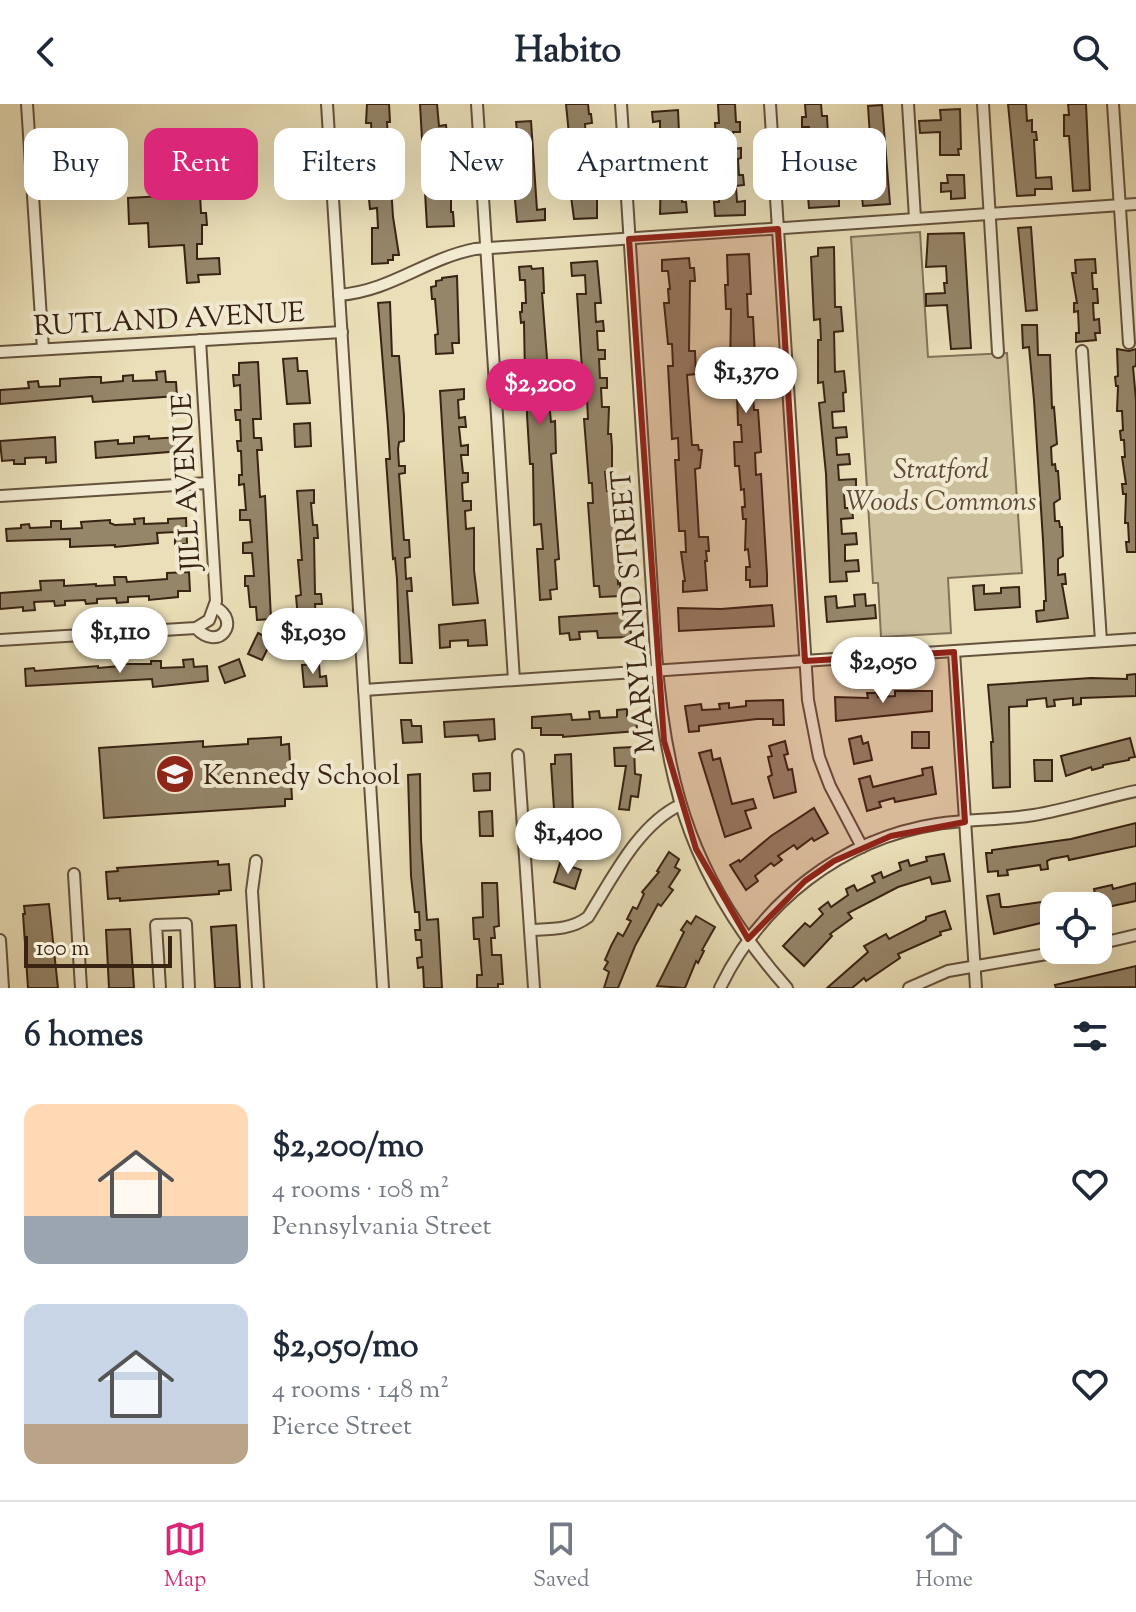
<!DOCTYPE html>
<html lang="en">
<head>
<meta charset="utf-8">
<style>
	:root { --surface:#fff; --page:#f2f2f3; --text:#1f2937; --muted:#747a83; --line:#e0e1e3; --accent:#db2777 }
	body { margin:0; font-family:"Sorts Mill Goudy",serif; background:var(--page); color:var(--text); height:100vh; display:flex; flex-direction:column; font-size:30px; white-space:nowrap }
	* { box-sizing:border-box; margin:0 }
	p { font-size:26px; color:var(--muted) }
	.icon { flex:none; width:44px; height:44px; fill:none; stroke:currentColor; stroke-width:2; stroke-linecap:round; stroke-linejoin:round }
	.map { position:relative; height:884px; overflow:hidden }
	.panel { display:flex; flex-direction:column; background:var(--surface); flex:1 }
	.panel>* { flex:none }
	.guide { position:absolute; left:24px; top:24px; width:1088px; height:72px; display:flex; gap:16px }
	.buttons { position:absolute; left:1040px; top:788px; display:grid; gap:16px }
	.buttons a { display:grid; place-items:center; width:72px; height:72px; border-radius:16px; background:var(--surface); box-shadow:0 8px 32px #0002; font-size:40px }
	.scale { position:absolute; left:24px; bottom:20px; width:148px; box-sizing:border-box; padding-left:8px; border:4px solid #392313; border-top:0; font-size:22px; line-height:28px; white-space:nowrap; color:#392313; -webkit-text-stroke:6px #f1ead1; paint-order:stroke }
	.price { position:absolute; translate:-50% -68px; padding:0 18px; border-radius:28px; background:#fff; color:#222; font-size:26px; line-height:52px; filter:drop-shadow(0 2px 4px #0008) }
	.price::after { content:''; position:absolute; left:50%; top:48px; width:24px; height:18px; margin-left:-12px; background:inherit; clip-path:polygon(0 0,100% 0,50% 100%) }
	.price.on { background:var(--accent); color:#fff }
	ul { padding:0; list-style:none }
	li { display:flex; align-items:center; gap:24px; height:200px; padding:0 24px }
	li span { display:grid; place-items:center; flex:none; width:224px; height:160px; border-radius:16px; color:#555 }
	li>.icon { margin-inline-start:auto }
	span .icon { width:96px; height:96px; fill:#fffc; stroke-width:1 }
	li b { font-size:34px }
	h2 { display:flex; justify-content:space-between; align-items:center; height:96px; padding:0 24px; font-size:34px }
	.chip { padding:0 28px; border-radius:16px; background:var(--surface); box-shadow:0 8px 32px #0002; font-size:28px; line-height:72px }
	.chip.on { background:var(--accent); color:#fff }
	header { display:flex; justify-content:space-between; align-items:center; height:104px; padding:0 24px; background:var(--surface); font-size:36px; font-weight:700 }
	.menu { display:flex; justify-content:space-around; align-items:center; height:112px; border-top:2px solid var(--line); background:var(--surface); font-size:22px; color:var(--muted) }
	.menu a { display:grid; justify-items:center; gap:4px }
	.menu .on { color:var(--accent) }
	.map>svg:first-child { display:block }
	.green { fill:#ccbf9c; stroke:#827158; stroke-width:2 }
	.building { fill:#958569; stroke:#392313; stroke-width:2 }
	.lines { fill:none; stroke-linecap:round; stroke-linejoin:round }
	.minor-casing { stroke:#65523c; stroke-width:14 }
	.minor { stroke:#f1ead1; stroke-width:10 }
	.marked { fill:#8f2418; fill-opacity:0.2; stroke:#8f2418; stroke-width:6; stroke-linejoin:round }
	.labels { text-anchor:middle; stroke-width:8; stroke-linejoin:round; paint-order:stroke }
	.street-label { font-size:28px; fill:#392313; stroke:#f1ead1 }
	.park-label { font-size:28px; font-style:italic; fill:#5e4a35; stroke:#f1ead1 }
	.poi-label { font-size:28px; fill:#392313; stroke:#f1ead1; text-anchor:start }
</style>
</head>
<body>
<header><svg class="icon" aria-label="back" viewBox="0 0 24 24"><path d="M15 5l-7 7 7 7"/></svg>Habito<svg class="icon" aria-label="search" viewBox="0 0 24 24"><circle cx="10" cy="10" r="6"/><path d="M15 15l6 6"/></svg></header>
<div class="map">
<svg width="1136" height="884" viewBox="0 0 1136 884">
	<rect width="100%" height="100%" fill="#eadfb8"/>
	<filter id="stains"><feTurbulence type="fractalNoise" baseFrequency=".0025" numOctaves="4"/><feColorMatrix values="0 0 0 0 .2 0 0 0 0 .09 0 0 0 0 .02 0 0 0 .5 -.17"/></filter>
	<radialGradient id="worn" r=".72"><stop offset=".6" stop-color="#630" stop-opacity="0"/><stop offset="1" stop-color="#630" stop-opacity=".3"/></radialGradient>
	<polygon class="green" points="920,128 928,253 1007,249 1022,469 948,474 951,529 881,533 878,479 873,479 851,133"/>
	<g class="building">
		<polygon points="367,0 389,0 390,18 387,18 393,113 399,151 393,151 393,156 388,156 388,159 372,160 372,124 378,124 377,104 370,105 369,95 376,95 374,75 369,75 369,66 375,65 374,47 367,47 366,38 372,37 371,19 366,19"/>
		<polygon points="420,0 437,0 439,22 446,21 447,32 444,32 448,60 442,61 443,79 451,79 451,108 453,108 454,122 427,123"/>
		<polygon points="566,0 588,0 589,10 591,10 592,19 585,20 586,37 593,36 594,49 592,49 597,90 597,114 574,115 569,77 574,77 573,58 568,58 568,49 572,48 571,30 569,31"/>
		<polygon points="718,0 735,0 736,18 740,18 740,28 733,28 734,45 741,44 741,54 738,55 739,71 743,71 744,81 736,82 737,98 745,97 745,111 715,112 714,98 719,98 718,73 722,72 720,37 716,37 715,19 719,19"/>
		<polygon points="805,0 821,0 822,12 827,12 828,31 822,31 825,66 830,65 832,93 839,92 839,102 809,104 808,92 813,92 812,76 806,77 805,67 809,67 807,50 804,50 803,40 810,39 809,23 802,23 802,13 806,13"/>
		<polygon points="1008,0 1026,0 1027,17 1032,16 1032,28 1036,28 1037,36 1034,36 1036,74 1051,73 1052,85 1035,85 1035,91 1017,92"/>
		<polygon points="1068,0 1086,0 1090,86 1073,87 1069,32 1064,32 1064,11 1069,11"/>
		<polygon points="882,1 890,100 863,102 862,93 874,93 868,2"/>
		<polygon points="960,5 961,45 958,45 959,51 940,51 940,28 920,29 919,17 941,16 940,6"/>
		<polygon points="678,6 682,98 686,98 687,108 660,110 661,72 656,72 656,62 662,62 662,44 655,45 654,35 660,34 660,17 653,18 652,8"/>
		<polygon points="531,17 537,106 545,105 545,116 517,118 514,85 520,84 519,66 511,66 510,56 518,56 517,37 509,38 509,28 517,27 516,18"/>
		<polygon points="947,71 964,71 965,94 951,95 951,87 941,88 941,79 948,79"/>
		<polygon points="200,90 201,109 206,109 207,121 202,121 202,140 197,140 197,155 219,154 220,170 198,171 199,178 187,179 184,141 149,143 148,119 129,120 128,94"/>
		<polygon points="1031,123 1037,206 1026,207 1018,124"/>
		<polygon points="964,129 971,244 951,245 947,201 926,202 926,190 945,189 944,179 947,179 946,162 926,163 928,130"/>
		<polygon points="834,143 835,203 841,203 843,227 834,228 835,268 844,267 846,288 843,289 844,307 832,308 833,324 846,323 847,333 836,334 837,351 849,350 850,360 838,361 839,376 856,375 856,386 844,387 845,404 852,404 853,414 841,415 842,430 856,429 857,440 845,441 845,457 858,456 859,467 846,468 847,477 830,478 826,370 819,299 825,298 823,278 818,279 818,236 821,236 820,215 814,216 811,153 818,152 818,144"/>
		<polygon points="749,150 751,190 747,190 748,213 753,213 755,253 750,253 754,306 758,306 761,348 755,349 756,371 761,370 767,470 767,482 750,483 750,476 746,476 746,463 750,463 748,445 745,446 746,415 743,415 742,403 745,403 744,385 741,386 739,362 735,362 734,338 742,338 741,321 738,321 737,290 733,290 730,268 731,205 726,205 725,181 728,181 727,151"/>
		<polygon points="689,154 690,164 694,164 695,177 690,177 689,247 695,247 696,270 687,271 692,341 698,341 699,346 702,346 700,364 695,365 699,433 708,433 709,447 706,447 707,457 705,457 707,486 683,488 683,477 685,477 681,448 686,448 685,427 679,427 675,356 679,356 678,334 672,335 668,262 673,262 672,240 668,240 664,199 669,199 668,185 670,185 668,167 662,167 662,156"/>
		<polygon points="1095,155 1096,169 1092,169 1093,185 1097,185 1098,199 1093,199 1094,216 1099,215 1100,229 1095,229 1096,236 1076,238 1076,229 1079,229 1078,207 1074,208 1074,199 1077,199 1072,169 1076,169 1075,156"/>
		<polygon points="597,157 601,199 595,199 596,218 603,217 604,227 597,227 598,246 605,246 605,255 599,255 600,274 607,274 607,284 601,284 602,303 609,303 608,330 611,330 612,343 612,368 605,368 607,387 614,387 613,416 616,416 618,480 620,479 621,492 600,493 599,482 594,482 588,399 593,399 592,379 589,379 584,315 588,315 587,295 584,295 577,190 586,190 585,171 572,172 571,159"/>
		<polygon points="531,162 532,165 543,164 544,189 542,189 548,268 545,268 546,287 548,287 551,318 555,317 556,349 551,350 559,455 555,456 557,485 550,486 551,495 540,496 537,445 543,445 541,420 534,421 533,360 530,360 527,311 527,292 530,292 529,272 525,273 524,218 521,219 520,208 522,208 522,199 526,199 525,176 520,176 519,163"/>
		<polygon points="457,172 459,239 452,239 453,249 436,250 435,231 438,230 435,195 432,195 431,183 436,182 436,177 442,176 442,174"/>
		<polygon points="390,198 392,252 399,252 404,312 404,337 399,338 398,345 399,362 405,362 405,369 399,370 400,382 404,436 409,436 410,453 405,454 406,475 411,474 412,487 407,487 412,559 400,559 397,475 395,454 393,455 386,355 390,355 388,324 378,199"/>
		<polygon points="1022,221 1037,221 1038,251 1050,251 1052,304 1054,303 1057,340 1051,343 1052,361 1055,360 1056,367 1058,367 1060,395 1054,399 1055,417 1059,417 1060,423 1062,423 1063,452 1058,455 1058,471 1065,470 1066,480 1062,480 1068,514 1037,518 1036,507 1044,506 1044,497 1046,497 1043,436 1034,296 1029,243 1023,244"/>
		<polygon points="1117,245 1129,247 1136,245 1136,262 1133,263 1136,296 1136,448 1127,448 1126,438 1129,438 1128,419 1125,419 1126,390 1123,390 1122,380 1126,380 1122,353 1125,353 1124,336 1121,336 1120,327 1123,326 1122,307 1117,307 1118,282 1116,282 1115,273 1118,272"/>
		<polygon points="297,254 298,267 307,267 310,299 287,300 283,255"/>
		<polygon points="258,258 261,315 253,315 254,334 261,334 262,346 257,346 260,393 265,392 271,515 257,516 256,503 250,503 248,482 245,482 245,472 254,472 252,449 243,449 243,439 252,438 250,416 240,416 240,406 246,406 244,380 239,381 239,371 242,371 241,347 238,347 237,337 241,337 240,316 236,316 235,306 241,306 240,281 234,282 233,271 239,271 239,259"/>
		<polygon points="165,267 166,278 176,278 177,292 93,298 92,292 0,300 0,286 29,284 28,278 38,277 39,283 60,282 60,275 91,273 101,273 101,279 123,277 123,272 133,271 133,277 157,276 156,268"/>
		<polygon points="464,285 464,295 458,296 459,314 465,313 466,323 459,323 461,342 468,341 468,351 461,351 463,369 468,369 468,378 462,379 463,397 471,397 471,406 465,407 466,425 474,424 474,466 478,499 453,501 440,287"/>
		<polygon points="310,319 311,342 295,343 294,320"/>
		<polygon points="149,332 149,335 181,333 181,347 96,354 95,338 118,336 118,340 134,339 134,333"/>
		<polygon points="55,333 56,358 46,359 46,353 25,354 25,360 14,360 14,356 2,357 0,337"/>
		<polygon points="314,386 314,399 311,399 313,421 317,421 318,434 314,434 315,490 321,490 322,500 315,500 318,540 324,539 325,548 312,549 311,542 305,542 303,513 298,514 296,492 301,491 298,456 302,456 297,387"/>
		<polygon points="144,414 144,420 168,419 168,415 186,414 187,440 175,440 175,428 157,429 158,439 115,443 115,441 70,443 70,435 7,437 6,425 21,424 21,421 29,420 30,424 51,423 51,417 61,417 61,425 82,424 81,418 110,416 110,419 115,421 135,420 134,415"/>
		<polygon points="189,468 190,487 178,487 178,493 149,496 149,492 128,493 128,498 117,499 116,494 97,495 97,499 86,500 85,496 65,497 65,501 55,502 54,497 34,498 35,506 23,507 23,503 0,505 0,489 41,486 40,477 64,476 64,482 96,480 96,482 115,481 114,473 126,473 127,478 167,475 167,469"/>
		<polygon points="984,481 984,490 1001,489 1001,484 1019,483 1020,503 975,506 973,482"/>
		<polygon points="865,490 866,502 875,501 876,514 827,518 825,493 836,492 837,504 855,502 854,491"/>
		<polygon points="772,501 774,522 679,527 678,504 721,505"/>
		<polygon points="630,505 631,533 598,534 597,527 579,528 580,535 570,536 569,529 560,530 559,513 619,509 619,506"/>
		<polygon points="485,516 487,541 468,542 468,536 450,537 450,543 440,544 439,521"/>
		<polygon points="258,529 272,536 262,556 248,550"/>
		<polygon points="193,555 194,563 207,562 208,577 153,583 152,575 26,582 25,565 34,564 35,567 98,562 98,564 120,562 120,560 151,560 151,557 161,557 161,564 184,563 183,556"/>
		<polygon points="239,555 245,572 225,579 219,563"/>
		<polygon points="319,560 320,573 326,572 327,582 304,583 302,561"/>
		<polygon points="1136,570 1136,592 1081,594 1081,600 1073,601 1073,594 1054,596 1055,602 1047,603 1046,594 1027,596 1027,602 1009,603 1010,683 993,684 991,638 993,638 988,581 1091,574 1127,575 1127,571"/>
		<polygon points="895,587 932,587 932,607 836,617 835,593 868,594 867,589 877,589 878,593 895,592"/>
		<polygon points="783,596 784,621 773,621 773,615 757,615 699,622 699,627 689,628 685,602 701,600 702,606 720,605 719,600 729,599 729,604 746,602 746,597"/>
		<polygon points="627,605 627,612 636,611 637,627 563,633 563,631 541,631 541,624 532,624 532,613 571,610 572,616 590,615 589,608 599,607 600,614 617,613 617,606"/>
		<polygon points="494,615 495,635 479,637 478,631 445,633 444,618"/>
		<polygon points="401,616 411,616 412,622 421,622 422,638 403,639"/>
		<rect x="912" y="628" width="17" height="16"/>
		<polygon points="861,632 863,640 868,638 872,656 854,660 849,635"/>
		<polygon points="281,633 281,641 289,640 292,695 285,695 285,702 104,714 99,644 203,637 203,643 248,640 248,635"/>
		<polygon points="1130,634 1135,653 1129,654 1129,656 1103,661 1103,663 1092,666 1091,663 1066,672 1061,652"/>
		<polygon points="785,637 788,650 784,651 788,666 792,665 796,688 774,694 768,673 772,671 768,653 772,652 769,642"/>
		<polygon points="634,643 635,670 641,671 638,693 631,692 629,706 619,705 626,662 615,662 614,644"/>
		<polygon points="711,646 713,656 720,654 732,700 753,695 756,704 745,707 751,724 725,733 699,649"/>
		<polygon points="571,650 574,741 551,742 550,720 555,720 551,660 555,660 555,651"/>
		<polygon points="1034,656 1052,656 1052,677 1035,677"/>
		<polygon points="932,663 936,690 895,698 894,694 879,698 881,703 867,707 859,675 870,672 873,683 923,671 922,665"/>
		<polygon points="490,669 490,686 474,687 473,670"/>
		<polygon points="420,670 421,736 427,816 438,815 442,884 424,884 423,863 418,864 417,854 422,853 421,836 416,836 415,826 420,826 419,808 415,808 411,772 408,671"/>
		<polygon points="814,704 828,729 814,737 812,734 797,745 794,741 778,752 782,756 774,762 771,759 755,772 758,777 746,786 730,761 739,756 740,758 771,732"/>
		<polygon points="492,707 493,732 480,732 479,708"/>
		<polygon points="604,709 615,718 601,734 608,738 603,747 599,744 595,750 583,742"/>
		<polygon points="1136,719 1136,742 1069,756 1068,752 1051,755 1047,757 1048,765 1041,766 1040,761 1007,766 1008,771 998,772 998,767 988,768 986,749 992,749 992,746 1071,735"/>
		<polygon points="669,748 679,755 675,763 680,766 669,783 673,786 661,802 658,800 635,842 618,884 604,884 609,868 604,865 608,858 605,856 611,842 618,829 623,832 631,817 627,815 633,803 637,805 644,790 642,788 659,768 657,767"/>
		<polygon points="944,750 950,777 932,780 930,773 898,783 848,809 852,814 830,830 832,832 804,862 783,842 805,819 810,823 823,810 819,805 828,798 831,803 848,791 846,785 854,781 857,787 875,778 872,772 881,768 883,774 901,766 899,759 908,756 910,762 927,757 926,753"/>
		<polygon points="218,757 218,761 229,760 231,786 219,787 219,790 120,797 120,794 108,795 106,768 118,767 117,764"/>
		<polygon points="560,759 581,766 575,785 554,778"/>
		<polygon points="482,779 497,779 499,822 494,823 495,834 491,834 492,851 501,851 503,880 498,880 498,884 477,884 477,871 482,871 479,835 474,835 473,814 483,813"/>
		<polygon points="1136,779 1136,797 1098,805 1098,802 1054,802 1054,816 994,830 987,792 999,790 1001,803 1008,803 1095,790 1094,785 1112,781 1113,785"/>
		<polygon points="49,800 58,884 28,884 23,810 25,810 24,802"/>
		<polygon points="945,807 951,825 940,828 941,831 898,850 900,854 866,877 864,874 852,884 827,884 868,848 864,842 886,830 889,835 926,816 926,813"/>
		<polygon points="696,812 715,823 702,846 704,847 698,859 696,857 685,884 657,882 684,828 681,826 687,817 691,820"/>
		<polygon points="236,821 240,884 215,884 211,823"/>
		<polygon points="130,825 134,884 109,884 106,826"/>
		<polygon points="1136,862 1136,883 1056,884 1055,881"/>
	</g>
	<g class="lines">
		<defs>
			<g id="minor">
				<polyline points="27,0 43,245"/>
				<polyline points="327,0 383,884"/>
				<polyline points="477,0 514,576"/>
				<path d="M621,0L656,549C665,685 695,780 787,884"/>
				<polyline points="770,0 808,596 819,653 830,682 862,743"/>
				<polyline points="908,0 915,114"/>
				<polyline points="983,0 998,248"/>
				<polyline points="1113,0 1129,239"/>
				<path d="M339,191C391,187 425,155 475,145L1136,100"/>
				<polyline points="1082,247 1101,537"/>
				<polyline points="0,248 342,228"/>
				<polyline points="0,392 208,379"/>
				<path d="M196,524C219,549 242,517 215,503"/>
				<polyline points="0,536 196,524 209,516 216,497 200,236"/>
				<polyline points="954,548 976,884"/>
				<polyline points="364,586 1136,535"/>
				<polyline points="518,651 534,884"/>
				<polyline points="256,757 252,787 258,884"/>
				<polyline points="74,770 81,884"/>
				<path d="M530,826C551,825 571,826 588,813C612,775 638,721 680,701"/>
				<polyline points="0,836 3,884"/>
				<polyline points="1098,840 1136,831"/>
				<polyline points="160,884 156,821 186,820 189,884"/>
				<path d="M720,884C761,798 842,735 937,720C969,715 1002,716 1034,711C1069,705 1102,694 1136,687"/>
				<polyline points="909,884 948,867 1070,846"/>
			</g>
		</defs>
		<use href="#minor" class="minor-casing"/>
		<use href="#minor" class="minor"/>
	</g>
	<path class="marked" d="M778,125L805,557L954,548L965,718L891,732L834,757L805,777L748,835L696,745L664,637L629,135Z"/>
	<defs>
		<symbol id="school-disc" viewBox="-11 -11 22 22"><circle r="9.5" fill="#8f2418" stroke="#f1ead1"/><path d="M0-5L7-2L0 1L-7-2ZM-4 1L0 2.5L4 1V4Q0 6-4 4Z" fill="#fff"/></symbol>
	</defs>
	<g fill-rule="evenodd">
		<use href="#school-disc" x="153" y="648" width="44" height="44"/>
	</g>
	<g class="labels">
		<g class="street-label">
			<text transform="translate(169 214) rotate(-3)" y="10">RUTLAND AVENUE</text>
			<text transform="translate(185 378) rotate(-93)" y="10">JILL AVENUE</text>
			<text transform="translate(632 508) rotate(-95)" y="10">MARYLAND STREET</text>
		</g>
		<g class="park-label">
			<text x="941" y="374">Stratford<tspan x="941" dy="32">Woods Commons</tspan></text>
		</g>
		<g class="poi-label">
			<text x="203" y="680">Kennedy School</text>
		</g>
	</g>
	<rect width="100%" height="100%" filter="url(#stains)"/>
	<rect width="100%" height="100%" fill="url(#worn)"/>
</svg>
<div class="buttons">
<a><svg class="icon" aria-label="locate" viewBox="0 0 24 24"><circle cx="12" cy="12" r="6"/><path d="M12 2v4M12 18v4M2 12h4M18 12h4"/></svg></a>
</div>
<div class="scale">100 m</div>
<b class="price" style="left:746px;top:311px">$1,370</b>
<b class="price on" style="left:540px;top:323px">$2,200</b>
<b class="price" style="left:120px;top:571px">$1,110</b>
<b class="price" style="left:313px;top:572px">$1,030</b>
<b class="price" style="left:883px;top:601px">$2,050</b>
<b class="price" style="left:568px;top:772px">$1,400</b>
<div class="guide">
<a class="chip">Buy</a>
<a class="chip on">Rent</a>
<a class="chip">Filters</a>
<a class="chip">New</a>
<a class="chip">Apartment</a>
<a class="chip">House</a>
</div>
</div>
<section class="panel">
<h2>6 homes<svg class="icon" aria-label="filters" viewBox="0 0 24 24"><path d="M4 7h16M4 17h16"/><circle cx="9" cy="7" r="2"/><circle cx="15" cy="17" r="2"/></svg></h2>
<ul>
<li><span style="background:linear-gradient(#ffd9b3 70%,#9aa5b1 0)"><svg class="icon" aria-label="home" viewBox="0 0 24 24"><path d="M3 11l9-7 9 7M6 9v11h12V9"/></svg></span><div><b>$2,200/mo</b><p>4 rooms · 108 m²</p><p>Pennsylvania Street</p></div><svg class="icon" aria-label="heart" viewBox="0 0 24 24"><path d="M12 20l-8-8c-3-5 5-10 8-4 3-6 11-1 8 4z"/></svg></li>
<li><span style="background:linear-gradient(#c9d6e8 75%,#b9a48a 0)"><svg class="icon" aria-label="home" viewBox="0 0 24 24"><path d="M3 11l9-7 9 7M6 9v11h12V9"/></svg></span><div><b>$2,050/mo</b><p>4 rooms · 148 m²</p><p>Pierce Street</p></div><svg class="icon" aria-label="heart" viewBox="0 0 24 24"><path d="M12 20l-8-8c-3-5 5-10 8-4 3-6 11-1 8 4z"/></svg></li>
</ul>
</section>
<nav class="menu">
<a class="on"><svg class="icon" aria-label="map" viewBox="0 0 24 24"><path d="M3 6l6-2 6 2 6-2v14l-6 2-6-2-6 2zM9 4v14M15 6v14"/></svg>Map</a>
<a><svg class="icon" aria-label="saved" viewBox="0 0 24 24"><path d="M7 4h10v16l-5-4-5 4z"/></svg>Saved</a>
<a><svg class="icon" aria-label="home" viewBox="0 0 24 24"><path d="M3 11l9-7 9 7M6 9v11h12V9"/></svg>Home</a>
</nav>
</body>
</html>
